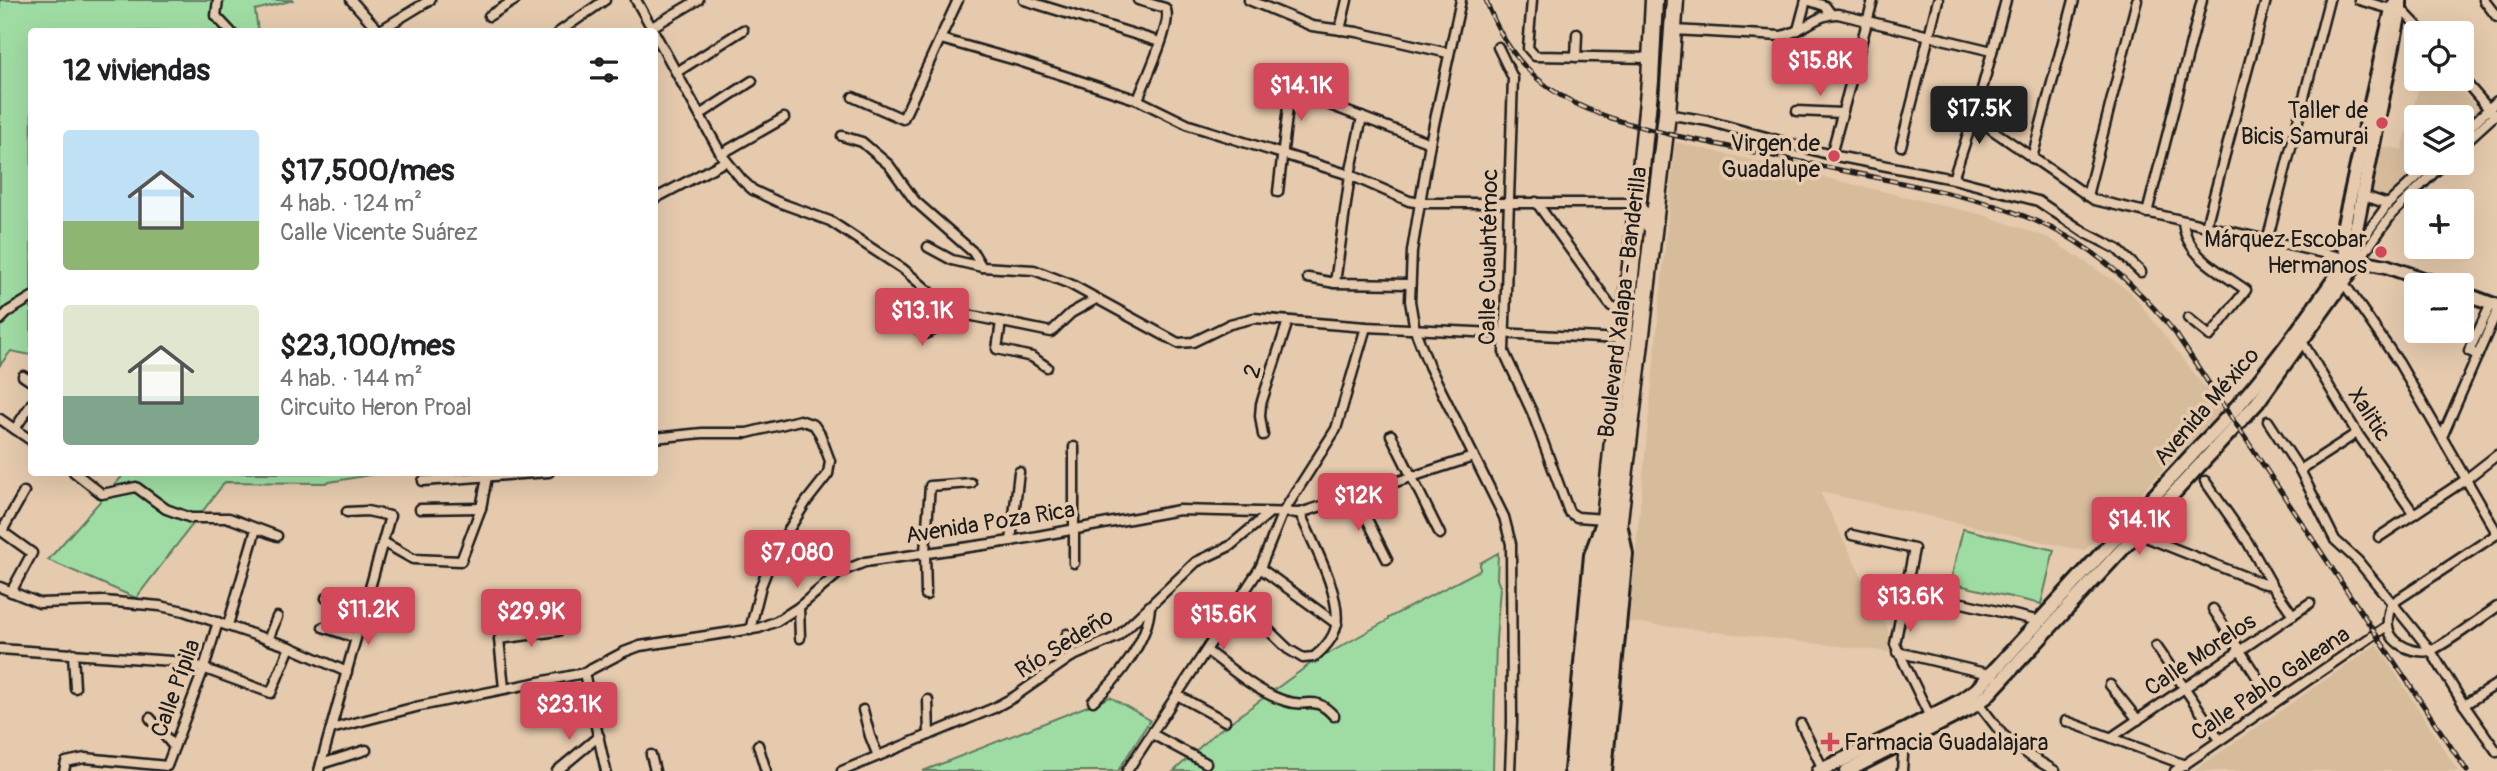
<!DOCTYPE html>
<html lang="es">
<head>
<meta charset="utf-8">
<style>
	:root { --surface:#fff; --page:#f2f2f2; --text:#202124; --muted:#757577; --accent:#d1495b }
	body { margin:0; font-family:Pangolin,sans-serif; background:var(--page); color:var(--text); height:100vh; display:flex; flex-direction:column; font-size:26px; white-space:nowrap }
	* { box-sizing:border-box; margin:0 }
	p { font-size:23px; color:var(--muted) }
	.icon { flex:none; width:38px; height:38px; fill:none; stroke:currentColor; stroke-width:2; stroke-linecap:round; stroke-linejoin:round }
	.map { position:relative; flex:1; overflow:hidden }
	.panel { position:absolute; left:28px; top:28px; width:630px; height:448px; display:flex; flex-direction:column; background:var(--surface); border-radius:7px; box-shadow:0 7px 28px #0002 }
	.panel>* { flex:none }
	.fabs { position:absolute; left:2404px; top:21px; display:grid; gap:14px }
	.fabs a { display:grid; place-items:center; width:70px; height:70px; border-radius:7px; background:var(--surface); box-shadow:0 7px 28px #0002; font-size:35px }
	.price { position:absolute; translate:-50% -60px; padding:0 16px; border-radius:7px; background:var(--accent); color:#fff; font-size:23px; line-height:46px; filter:drop-shadow(0 2px 4px #0008) }
	.price::after { content:''; position:absolute; left:50%; top:42px; width:21px; height:16px; margin-left:-10px; background:inherit; clip-path:polygon(0 0,100% 0,50% 100%) }
	.price.selected { background:#222; color:#fff }
	ul { padding:0; list-style:none }
	li { display:flex; align-items:center; gap:21px; height:175px; padding:0 35px }
	li span { display:grid; place-items:center; flex:none; width:196px; height:140px; border-radius:7px; color:#555 }
	li>.icon { margin-inline-start:auto }
	span .icon { width:84px; height:84px; fill:#fffc; stroke-width:1 }
	li b { font-size:30px }
	h2 { display:flex; justify-content:space-between; align-items:center; height:84px; padding:0 35px; font-size:30px }
	.map>svg:first-child { display:block }
	.built { fill:#d7bc9c }
	.green { fill:#9fdca3; stroke:#5e7c60; stroke-width:2 }
	.lines { fill:none; stroke-linecap:round; stroke-linejoin:round }
	.street-casing { stroke:#1c1c1c; stroke-width:13 }
	.secondary-casing { stroke:#1c1c1c; stroke-width:18 }
	.highway-casing { stroke:#1c1c1c; stroke-width:21 }
	.street { stroke:#e5caad; stroke-width:8 }
	.secondary { stroke:#e5caad; stroke-width:12 }
	.highway { stroke:#e5caad; stroke-width:16 }
	.rail-casing { stroke:#1c1c1c; stroke-width:5 }
	.rail { stroke:#e5caad; stroke-width:2.5; stroke-dasharray:8; stroke-linecap:butt }
	.poi-dot { fill:#d1495b; stroke:#e5caad; stroke-width:2.5 }
	.labels { text-anchor:middle; stroke-width:7; stroke-linejoin:round; paint-order:stroke }
	.poi-label { font-size:23px; fill:#1c1c1c; stroke:#e5caad; text-anchor:end }
	.street-label { font-size:23px; fill:#1c1c1c; stroke:#e5caad }
</style>
</head>
<body>
<div class="map">
<svg width="2497" height="771" viewBox="0 0 2497 771">
	<rect width="100%" height="100%" fill="#e5caad"/>
	<filter id="ink" filterUnits="userSpaceOnUse"><feTurbulence type="fractalNoise" baseFrequency=".0143" numOctaves="2"/><feDisplacementMap in="SourceGraphic" scale="14" xChannelSelector="R" yChannelSelector="G"/><feConvolveMatrix kernelMatrix="1 2 1 2 8 2 1 2 1" color-interpolation-filters="sRGB"/></filter>
	<g filter="url(#ink)">
		<g class="built">
			<polygon points="2421,79 2451,79 2481,112 2462,130 2462,117 2417,117 2417,163 2427,163 2388,199 2366,193 2376,145 2402,150"/>
			<polygon points="1675,142 1983,215 2047,237 2130,291 2222,409 2084,551 1820,492 1889,632 1889,652 1629,622"/>
			<polygon points="2377,644 2458,771 2193,771"/>
		</g>
		<g class="green">
			<polygon points="0,0 294,0 255,10 258,31 32,32 31,355 11,351 0,365"/>
			<polygon points="125,473 381,473 324,483 225,482 136,598 48,560"/>
			<polygon points="1963,529 2054,550 2041,604 1950,583"/>
			<polygon points="1498,553 1497,579 1500,587 1496,640 1493,771 1174,771 1214,734 1310,664 1388,620 1388,618 1480,570 1480,563"/>
			<polygon points="1110,697 1150,720 1118,771 923,771"/>
		</g>
		<g class="lines">
			<defs>
				<g id="street">
					<polyline points="218,0 216,16 231,32"/>
					<polyline points="351,0 380,32"/>
					<polyline points="636,0 654,32"/>
					<polyline points="1024,0 1160,42"/>
					<polyline points="1249,0 1312,26 1357,32 1448,53"/>
					<polyline points="1461,0 1430,143 1412,251 1410,301 1415,330 1429,366 1504,517 1511,544 1512,722 1510,771"/>
					<polyline points="1532,0 1528,48 1535,56 1651,58"/>
					<polyline points="1807,0 1825,6 1831,14"/>
					<polyline points="2359,0 2405,13 2424,33"/>
					<polyline points="2484,0 2497,17"/>
					<polyline points="489,16 515,0"/>
					<polyline points="652,27 698,0"/>
					<polyline points="1340,30 1347,0"/>
					<path d="M1674,30L1781,36C1802,33 1817,13 1838,14L1992,51"/>
					<polyline points="1798,30 1806,0"/>
					<polyline points="379,31 430,0"/>
					<polyline points="365,32 375,26"/>
					<polyline points="559,32 605,0"/>
					<polyline points="654,32 721,154 742,180 753,190 778,202 830,221 903,269 953,312 1051,332 1071,313 1096,299"/>
					<polyline points="941,39 1019,61 1138,100 1189,125 1350,175 1409,201 1421,203 1636,203 1646,212 1647,227"/>
					<polyline points="1498,47 1513,78 1504,352 1532,412 1569,512 1577,517 1605,519"/>
					<polyline points="1576,57 1577,34"/>
					<polyline points="677,72 743,30"/>
					<polyline points="2462,78 2494,115"/>
					<polyline points="853,97 903,119 958,0"/>
					<path d="M1138,100C1144,82 1175,20 1165,8L1138,0"/>
					<polyline points="1978,104 1991,129 2094,200 2349,259"/>
					<polyline points="1797,111 1842,113"/>
					<polyline points="701,114 752,81"/>
					<polyline points="1667,114 1708,121 1831,155 1953,179 2038,201 2084,232 2117,249 2141,272"/>
					<polyline points="2462,134 2497,101"/>
					<polyline points="842,136 862,142 889,165 915,201 973,252 982,267"/>
					<polyline points="2462,145 2496,114"/>
					<polyline points="1901,146 1938,0"/>
					<polyline points="721,154 784,118"/>
					<polyline points="1831,155 1873,0"/>
					<polyline points="2032,158 2074,0"/>
					<polyline points="1953,179 1978,104 2006,0"/>
					<polyline points="1278,192 1290,90 1430,143"/>
					<polyline points="2361,195 2388,204"/>
					<polyline points="2087,196 2137,0"/>
					<polyline points="654,199 726,161"/>
					<polyline points="1536,202 1611,306 1626,312"/>
					<polyline points="2147,213 2202,0"/>
					<path d="M2183,221C2185,256 2220,271 2246,290L2210,336L2188,318"/>
					<polyline points="2206,226 2266,0"/>
					<polyline points="2267,241 2329,0"/>
					<polyline points="928,247 952,260 982,267 1034,270 1070,284 1178,343 1193,342 1230,324 1254,318 1366,327 1623,339"/>
					<polyline points="2356,248 2388,204 2432,163"/>
					<polyline points="2359,260 2392,214 2444,163"/>
					<polyline points="1308,278 1335,283 1409,284"/>
					<polyline points="2341,279 2399,363 2497,533"/>
					<polyline points="1335,283 1350,175 1362,117"/>
					<polyline points="886,307 926,334 934,330 950,309"/>
					<polyline points="0,320 9,311 32,297"/>
					<polyline points="1001,322 997,349 1032,357 1047,367"/>
					<polyline points="2300,338 2357,433 2414,514"/>
					<polyline points="2478,355 2469,351 2491,304"/>
					<polyline points="23,376 32,382"/>
					<polyline points="0,419 32,441"/>
					<polyline points="2268,421 2300,470 2335,540 2358,561 2431,651 2464,705 2497,752"/>
					<polyline points="15,429 32,403"/>
					<polyline points="1263,435 1260,416 1261,404 1288,321"/>
					<polyline points="1391,435 1440,534"/>
					<polyline points="2442,437 2497,311"/>
					<polyline points="654,438 702,433 747,433 800,420 814,425 820,434 830,461 828,474 806,502 773,555 761,586 750,630"/>
					<polyline points="1074,447 1074,563"/>
					<polyline points="2300,470 2357,433"/>
					<polyline points="74,472 102,494 136,487 166,509 191,518 229,518 277,536"/>
					<polyline points="423,481 549,472"/>
					<polyline points="2205,481 2247,541 2272,585 2293,615"/>
					<polyline points="1355,495 1387,559"/>
					<polyline points="420,509 481,508"/>
					<polyline points="0,530 32,553 11,592"/>
					<polyline points="2,531 24,492"/>
					<path d="M2497,534L2391,604C2387,619 2384,632 2398,643C2406,649 2418,653 2429,651C2438,650 2485,615 2497,607"/>
					<polyline points="1852,535 1914,549 1895,644 1930,717"/>
					<polyline points="2143,536 2261,583 2272,585"/>
					<polyline points="2379,537 2465,480 2497,455"/>
					<polyline points="1011,541 1019,472"/>
					<polyline points="383,542 413,559 461,561 481,508 488,472"/>
					<polyline points="1260,568 1337,624"/>
					<polyline points="0,587 39,603 104,601 160,606 184,611 290,647 347,672"/>
					<polyline points="1906,590 2040,621"/>
					<polyline points="926,595 925,552 930,486 971,483"/>
					<polyline points="326,598 364,610"/>
					<path d="M1239,602L1288,649L1303,658L1314,657C1323,650 1334,638 1336,626C1342,595 1312,542 1300,513"/>
					<polyline points="799,607 800,638"/>
					<polyline points="2213,609 2274,703"/>
					<polyline points="228,625 256,529"/>
					<polyline points="323,627 356,638"/>
					<polyline points="1067,634 1071,657"/>
					<polyline points="268,640 277,617"/>
					<polyline points="2156,646 2220,740"/>
					<polyline points="0,649 186,662 271,693 290,647"/>
					<path d="M1207,651C1231,668 1256,692 1285,701C1308,709 1313,693 1334,716"/>
					<polyline points="1897,652 1993,675"/>
					<polyline points="73,653 75,688"/>
					<polyline points="584,673 606,771"/>
					<polyline points="2110,685 2138,720"/>
					<polyline points="504,688 499,639 558,631"/>
					<polyline points="1177,695 1225,721"/>
					<polyline points="1975,699 2002,734 2030,756 2055,771"/>
					<polyline points="928,700 929,735"/>
					<path d="M1093,701C1118,680 1149,639 1150,606"/>
					<polyline points="2464,705 2497,684"/>
					<polyline points="863,710 870,736 878,756"/>
					<polyline points="150,718 174,747"/>
					<polyline points="2066,721 2185,765"/>
					<polyline points="1801,724 1824,771"/>
					<polyline points="331,729 420,706 584,673 624,652 640,646 759,628 777,621 799,607 840,572 865,562 1011,541 1179,510 1300,513 1473,457"/>
					<polyline points="1152,734 1206,763"/>
					<polyline points="2112,737 2310,603"/>
					<polyline points="758,745 766,771"/>
					<polyline points="651,755 655,771"/>
					<polyline points="321,764 366,750"/>
					<polyline points="64,771 66,762 85,758 167,766 204,668 218,622"/>
					<polyline points="319,771 390,516 367,511 347,512"/>
					<polyline points="557,771 599,736"/>
					<polyline points="842,771 994,708 1014,697 1071,657 1117,637 1196,562 1230,546 1268,514"/>
					<polyline points="1127,771 1260,568 1282,514 1336,429 1366,327"/>
					<polyline points="1902,771 1904,741"/>
					<polyline points="2175,771 2387,626"/>
				</g>
				<g id="secondary">
					<polyline points="2397,0 2392,9 2341,237 2349,259 2386,266 2440,285"/>
					<polyline points="2462,293 2497,306"/>
					<polyline points="1571,771 1591,555 1602,525"/>
					<polyline points="1605,771 1626,554 1621,528"/>
					<path d="M1819,771L1903,731L1962,700L1977,689L2199,447C2259,388 2308,317 2356,248"/>
					<polyline points="1847,771 1969,709 1986,697 2257,403 2359,260 2354,239 2400,11 2400,0"/>
				</g>
				<g id="highway">
					<polyline points="1583,771 1605,519 1650,81 1654,0"/>
					<polyline points="1595,771 1619,520 1667,114 1675,0"/>
				</g>
			</defs>
			<use href="#street" class="street-casing"/>
			<use href="#secondary" class="secondary-casing"/>
			<use href="#highway" class="highway-casing"/>
			<use href="#street" class="street"/>
			<use href="#secondary" class="secondary"/>
			<use href="#highway" class="highway"/>
			<defs>
				<path id="rail" d="M1486,0C1519,94 1588,115 1677,136C1741,149 1805,163 1869,176C1940,191 2012,203 2075,241C2115,266 2147,298 2176,334L2467,771"/>
			</defs>
			<use href="#rail" class="rail-casing"/>
			<use href="#rail" class="rail"/>
		</g>
	</g>
	<g class="poi-dot">
		<circle cx="2382" cy="123" r="7"/>
		<circle cx="1834" cy="156" r="7"/>
		<circle cx="2381" cy="252" r="7"/>
		<path d="M1826.5 731.5h7v7h7v7h-7v7h-7v-7h-7v-7h7z"/>
	</g>
	<g class="labels">
		<g class="poi-label">
			<text x="2368" y="118">Taller de<tspan x="2368" dy="26">Bicis Samurai</tspan></text>
			<text x="1820" y="151">Virgen de<tspan x="1820" dy="26">Guadalupe</tspan></text>
			<text x="2367" y="247">Márquez Escobar<tspan x="2367" dy="26">Hermanos</tspan></text>
			<text x="1844" y="750" text-anchor="start">Farmacia Guadalajara</text>
		</g>
		<g class="street-label">
			<text transform="translate(1488 257) rotate(-89)" y="8">Calle Cuauhtémoc</text>
			<text transform="translate(1622 302) rotate(-83)" y="8">Boulevard Xalapa - Banderilla</text>
			<text transform="translate(1252 371) rotate(-72)" y="8">2</text>
			<text transform="translate(2206 406) rotate(-49)" y="8">Avenida México</text>
			<text transform="translate(2370 414) rotate(57)" y="8">Xalitic</text>
			<text transform="translate(990 522) rotate(-9)" y="8">Avenida Poza Rica</text>
			<text transform="translate(1064 643) rotate(-32)" y="8">Río Sedeño</text>
			<text transform="translate(2200 654) rotate(-34)" y="8">Calle Morelos</text>
			<text transform="translate(2270 683) rotate(-34)" y="8">Calle Pablo Galeana</text>
			<text transform="translate(175 688) rotate(-70)" y="8">Calle Pípila</text>
		</g>
	</g>
</svg>
<div class="fabs">
<a><svg class="icon" aria-label="locate" viewBox="0 0 24 24"><circle cx="12" cy="12" r="6"/><path d="M12 2v4M12 18v4M2 12h4M18 12h4"/></svg></a>
<a><svg class="icon" aria-label="layers" viewBox="0 0 24 24"><path d="M12 4l9 5-9 5-9-5zM3 14l9 5 9-5"/></svg></a>
<a>+</a>
<a>−</a>
</div>
<b class="price" style="left:1820px;top:98px">$15.8K</b>
<b class="price" style="left:1301px;top:123px">$14.1K</b>
<b class="price selected" style="left:1979px;top:146px">$17.5K</b>
<b class="price" style="left:922px;top:348px">$13.1K</b>
<b class="price" style="left:1358px;top:533px">$12K</b>
<b class="price" style="left:2139px;top:557px">$14.1K</b>
<b class="price" style="left:797px;top:590px">$7,080</b>
<b class="price" style="left:1910px;top:634px">$13.6K</b>
<b class="price" style="left:368px;top:647px">$11.2K</b>
<b class="price" style="left:531px;top:649px">$29.9K</b>
<b class="price" style="left:1223px;top:652px">$15.6K</b>
<b class="price" style="left:569px;top:742px">$23.1K</b>
<section class="panel">
<h2>12 viviendas<svg class="icon" aria-label="filters" viewBox="0 0 24 24"><path d="M4 7h16M4 17h16"/><circle cx="9" cy="7" r="2"/><circle cx="15" cy="17" r="2"/></svg></h2>
<ul>
<li><span style="background:linear-gradient(#bfe0f5 65%,#8fb573 0)"><svg class="icon" aria-label="home" viewBox="0 0 24 24"><path d="M3 11l9-7 9 7M6 9v11h12V9"/></svg></span><div><b>$17,500/mes</b><p>4 hab. · 124 m²</p><p>Calle Vicente Suárez</p></div></li>
<li><span style="background:linear-gradient(#dfe7d0 65%,#7fa58c 0)"><svg class="icon" aria-label="home" viewBox="0 0 24 24"><path d="M3 11l9-7 9 7M6 9v11h12V9"/></svg></span><div><b>$23,100/mes</b><p>4 hab. · 144 m²</p><p>Circuito Heron Proal</p></div></li>
</ul>
</section>
</div>
</body>
</html>
